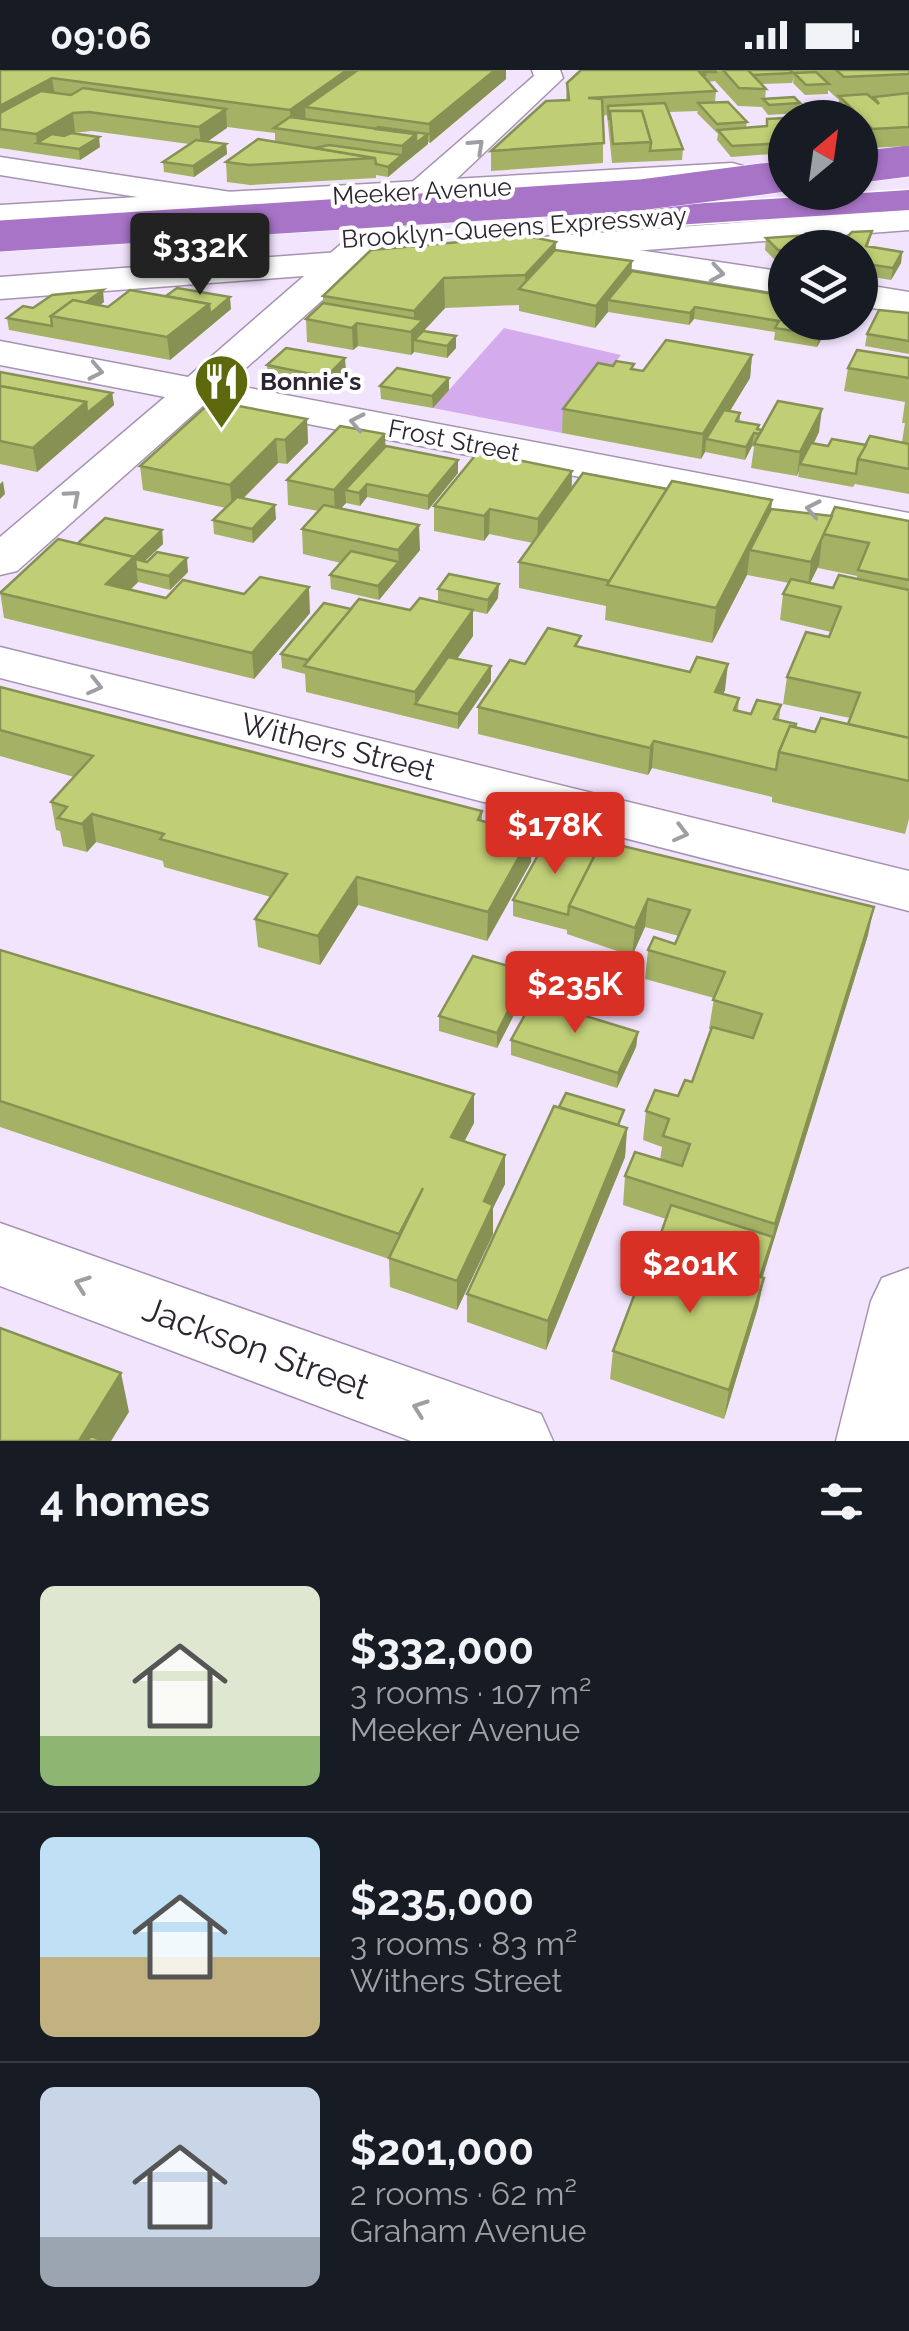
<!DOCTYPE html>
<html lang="en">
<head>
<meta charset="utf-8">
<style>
	:root { --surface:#171b24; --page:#20242c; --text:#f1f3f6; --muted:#9ea1a6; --line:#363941; --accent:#d93025 }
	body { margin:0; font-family:Raleway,sans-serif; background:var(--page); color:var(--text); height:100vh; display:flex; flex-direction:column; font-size:38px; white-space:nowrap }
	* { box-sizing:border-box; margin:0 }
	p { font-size:32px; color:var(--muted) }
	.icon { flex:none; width:55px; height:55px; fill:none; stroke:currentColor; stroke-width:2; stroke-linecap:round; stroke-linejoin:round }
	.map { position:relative; height:1371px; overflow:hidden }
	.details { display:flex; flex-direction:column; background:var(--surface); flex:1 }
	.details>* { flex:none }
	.needle { width:65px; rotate:29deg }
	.tools { position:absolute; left:768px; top:30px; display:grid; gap:20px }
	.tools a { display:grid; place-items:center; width:110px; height:110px; border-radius:50%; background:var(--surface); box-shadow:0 2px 8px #0004; font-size:50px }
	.price { position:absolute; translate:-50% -85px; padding:0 22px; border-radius:10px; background:var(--accent); color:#fff; font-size:32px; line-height:65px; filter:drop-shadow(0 2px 5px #0008) }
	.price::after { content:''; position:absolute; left:50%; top:60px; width:30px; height:22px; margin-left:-15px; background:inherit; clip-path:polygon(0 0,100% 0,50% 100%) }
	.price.on { background:#222; color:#fff }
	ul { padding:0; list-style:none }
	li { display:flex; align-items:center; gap:30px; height:250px; padding:0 40px }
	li+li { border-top:2px solid var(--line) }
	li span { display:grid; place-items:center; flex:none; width:280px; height:200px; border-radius:15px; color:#555 }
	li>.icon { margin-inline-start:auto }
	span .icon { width:120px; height:120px; fill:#fffc; stroke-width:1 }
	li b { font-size:42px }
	h2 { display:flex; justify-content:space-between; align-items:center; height:120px; padding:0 40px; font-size:42px }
	.status { display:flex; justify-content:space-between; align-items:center; height:70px; padding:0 50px; background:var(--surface); direction:ltr }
	.status svg { height:28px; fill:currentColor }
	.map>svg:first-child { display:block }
	.green { fill:#d4aced }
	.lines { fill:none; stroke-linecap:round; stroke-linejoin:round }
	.street-casing { stroke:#a593b0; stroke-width:3 }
	.secondary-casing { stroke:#a593b0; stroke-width:3 }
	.highway-casing { stroke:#fff; stroke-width:3 }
	.street { fill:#fff; fill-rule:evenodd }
	.secondary { fill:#fff; fill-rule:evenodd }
	.highway { fill:#a874c8; fill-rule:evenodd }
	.highway-bridge-casing { stroke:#fff; stroke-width:32; stroke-linecap:butt }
	.highway-bridge { stroke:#a874c8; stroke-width:31 }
	.wall { fill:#a5b265; fill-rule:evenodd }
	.shaded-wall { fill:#869153 }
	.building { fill:#c0cf76; stroke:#869153; stroke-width:2.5 }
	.oneway { stroke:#a09da3 }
	.labels { text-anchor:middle; stroke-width:8; stroke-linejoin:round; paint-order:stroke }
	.far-street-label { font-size:25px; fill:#2d2632; stroke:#fff }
	.far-poi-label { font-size:25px; font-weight:bold; fill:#2d2632; stroke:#fff; text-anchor:start }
	.street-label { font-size:30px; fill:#2d2632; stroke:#fff }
	.near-street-label { font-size:35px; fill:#2d2632; stroke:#fff }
</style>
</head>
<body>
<div class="status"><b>09:06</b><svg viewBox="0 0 49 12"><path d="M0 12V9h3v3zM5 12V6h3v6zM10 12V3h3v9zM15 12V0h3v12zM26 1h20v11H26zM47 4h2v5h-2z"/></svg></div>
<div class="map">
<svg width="909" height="1371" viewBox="0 0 909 1371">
	<rect width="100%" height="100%" fill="#f3e4fe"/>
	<polygon class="green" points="504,258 621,285 562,363 433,338"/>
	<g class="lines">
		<defs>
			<g id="street">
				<polygon points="532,0 560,0 563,8 426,138 228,314 909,443 909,471 205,334 17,501 0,505 0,467 165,327 0,295 0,271 188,307 534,6"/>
				<polygon points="0,87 231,122 243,125 247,132 243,139 231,142 0,105"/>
				<polygon points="552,167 785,202 785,224 540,184 535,177 540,170"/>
				<polygon points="860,214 909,222 909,244 860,236"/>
				<polygon points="0,577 909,801 909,841 0,608"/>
				<polygon points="0,1153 541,1344 553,1371 411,1371 0,1216"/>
				<polygon points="909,1198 909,1371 836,1371 871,1231 882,1208"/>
			</g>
			<g id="secondary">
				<polygon points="732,93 743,96 748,103 743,110 0,155 0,135"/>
				<polygon points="909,140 909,160 0,229 0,207"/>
			</g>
			<polygon id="highway" points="909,120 909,140 598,160 586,157 581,150 586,143 598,140"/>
		</defs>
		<use href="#street" class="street-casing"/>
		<use href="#secondary" class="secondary-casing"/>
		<use href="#highway" class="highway-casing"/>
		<use href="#street" class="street"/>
		<use href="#secondary" class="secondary"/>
		<use href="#highway" class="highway"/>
		<defs>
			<g id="highway-bridge">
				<polyline points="860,97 909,91"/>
				<polyline points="0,166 640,125 785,106"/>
			</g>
		</defs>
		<use href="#highway-bridge" class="highway-bridge-casing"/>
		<use href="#highway-bridge" class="highway-bridge"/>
	</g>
	<g class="wall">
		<polygon points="0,0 506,9 430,73 428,72 428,74 388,107 376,105 376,108 250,115 227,112 226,92 275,72 275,63 227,57 208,71 226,74 227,84 194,107 164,102 163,92 189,74 92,61 73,63 100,77 80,90 0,78"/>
		<polygon points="581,0 909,0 909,76 869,78 866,75 865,79 860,79 860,48 839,48 837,45 839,30 828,20 828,24 805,25 793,13 794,7 792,13 762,14 766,19 765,29 800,33 799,43 768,45 762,37 738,36 715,11 708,12 716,21 715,32 747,52 746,57 766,56 785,48 785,83 731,87 717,70 718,64 697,43 698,41 669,42 683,79 682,90 612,93 607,45 603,46 603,93 491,101 491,81 566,30 567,13"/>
		<polygon points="872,161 868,177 902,182 901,193 891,210 860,205 860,178 785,178 785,193 776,191 765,180 766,168 841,173"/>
		<polygon points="555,180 632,201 785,252 831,252 817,277 774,270 775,262 694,249 689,255 608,242 595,258 519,241 519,235 445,238 424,261 456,278 447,288 414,282 411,285 358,276 353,280 307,272 306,249 323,233 323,226"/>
		<polygon points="104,232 100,235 108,237 231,239 170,290 9,260 7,248 33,238"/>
		<polygon points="909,243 909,284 865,276 867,264"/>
		<polygon points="752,285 750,308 730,341 740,343 740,351 759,359 819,362 814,373 828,376 902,372 905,353 902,353 905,332 844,321 848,298 909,288 909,424 855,414 853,417 798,407 799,402 797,406 751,398 754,377 752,376 745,390 705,382 701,389 562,363 563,339 634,299 643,301"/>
		<polygon points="267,295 346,301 327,319 268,308"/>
		<polygon points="0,302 112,323 114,335 37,402 0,394"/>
		<polygon points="449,308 449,320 433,338 381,329 380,316"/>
		<polygon points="307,349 308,373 287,394 278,393 243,429 276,449 253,473 214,464 213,450 226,438 143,420 140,396"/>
		<polygon points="386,376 458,403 428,440 367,427 360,436 346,433 341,438 420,480 379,530 331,519 330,505 341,493 303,484 302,459 318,441 288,435 287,410"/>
		<path d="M572,401V418L667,419L772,430L771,439L832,446L909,451V749L905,764L772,732V727L652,698L648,705L478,664V637L525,594L581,577L725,620L723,624L739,628L738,641L751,644L781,635L779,650L796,657L815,662L848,654L850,648L783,634L787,607L829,567L831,562L780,550L783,524L789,513L747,505L712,573L605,550L606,536L519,518V492L533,473L489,464L484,471L434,461V436ZM819,495L818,498L857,506V509L833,518L810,513Z"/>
		<polygon points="162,460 163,474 145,491 188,502 170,520 138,512 130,520 166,528 310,543 254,609 4,548 0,521 77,474"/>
		<polygon points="438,519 498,528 487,544 473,541 473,566 457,589 491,596 491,611 458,659 306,622 305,604 282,598 281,584 351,539 410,540 438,532"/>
		<polygon points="0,617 482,741 482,751 532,764 531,792 487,871 358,835 320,895 258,877 255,849 271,827 164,797 163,791 96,772 87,782 63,776 60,761 56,760 51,732 74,707 0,686"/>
		<polygon points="546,771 868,865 762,1208 764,1208 758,1237 724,1349 610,1309 613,1281 666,1149 623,1135 625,1106 660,1090 662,1077 643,1070 646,1041 678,1026 692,1012 712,959 709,959 714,928 645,909 648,880 675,874 679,866 645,857 632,886 567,864 567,860 513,846 513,830"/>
		<polygon points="0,880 474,1024 474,1053 464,1072 505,1085 505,1114 493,1138 493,1164 457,1240 390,1217 389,1189 0,1057"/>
		<polygon points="519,899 519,914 514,923 517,923 517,939 497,978 439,961 439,946"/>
		<polygon points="638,962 636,977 617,1018 511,985 511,970"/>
		<polygon points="622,1056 627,1058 625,1087 546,1280 467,1252 467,1224"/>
	</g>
	<g class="shaded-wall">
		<polygon points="347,0 359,0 305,37 306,55 291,60 290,40"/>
		<polygon points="495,0 506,0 506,9 430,73 429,54"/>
		<polygon points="52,8 56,33 0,59 0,36"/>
		<polygon points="226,39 227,58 201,76 199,57"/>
		<polygon points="73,43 75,62 52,75 37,73 36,64"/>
		<polygon points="416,64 428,64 428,74 402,95 402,76"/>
		<polygon points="99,67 100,77 80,90 79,79"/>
		<polygon points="226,74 227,84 194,107 193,96"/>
		<polygon points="402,85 402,95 388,107 388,97"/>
		<polygon points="556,172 555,201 525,220 525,205"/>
		<polygon points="902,182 901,193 891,210 893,198"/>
		<polygon points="632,191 631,213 608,230 608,242 595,258 596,236"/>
		<polygon points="444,208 445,238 414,271 414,270 414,282 411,285 411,262 414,259 414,241"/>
		<polygon points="103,220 104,232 78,251 64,248"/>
		<polygon points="230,227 231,239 170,290 167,267 209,234"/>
		<polygon points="695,237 694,249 689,255 690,243"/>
		<polygon points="826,252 831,252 817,277 819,265"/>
		<polygon points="357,253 358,276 353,280 352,258"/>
		<polygon points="456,266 456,278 447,288 447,276"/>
		<polygon points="752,285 750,308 712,370 706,369 705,382 701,389 703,364"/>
		<polygon points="345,288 346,301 327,319 326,307"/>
		<polygon points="449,308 449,320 433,338 432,326"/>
		<polygon points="112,323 114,335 37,402 33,378 86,332"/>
		<polygon points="822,339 819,362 803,394 800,394 797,406 800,382"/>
		<polygon points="307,349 308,373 287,394 285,370"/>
		<polygon points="754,363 752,376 745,390 746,377"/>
		<polygon points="385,364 386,388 345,420 346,433 335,445 334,420"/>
		<polygon points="276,369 278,393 232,439 230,415"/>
		<polygon points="458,390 458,403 428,440 428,426"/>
		<polygon points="572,401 571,425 537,474 538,449"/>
		<polygon points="3,411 5,424 0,429 0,414"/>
		<polygon points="367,414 367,427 360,436 359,423"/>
		<polygon points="772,430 768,464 750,480 747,505 712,573 716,538"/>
		<polygon points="275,435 276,449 253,473 252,459"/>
		<polygon points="490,439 489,464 484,471 484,446"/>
		<polygon points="419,455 420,480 379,530 378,516 399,492 398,480"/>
		<polygon points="162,460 163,474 136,499 138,512 110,540 106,514"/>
		<polygon points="822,470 819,495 808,517 811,492"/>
		<polygon points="187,488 188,502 170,520 169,506"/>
		<polygon points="499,514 498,528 487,544 488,530"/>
		<polygon points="309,517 310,543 254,609 252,583"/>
		<polygon points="473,540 473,566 424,636 415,634 415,622"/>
		<polygon points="728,594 725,620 712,649 715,622"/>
		<polygon points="491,596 491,611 458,659 458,644"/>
		<polygon points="654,671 652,698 648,705 650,678"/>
		<polygon points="92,744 96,772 87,782 82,754"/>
		<polygon points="532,764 531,792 487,871 488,842"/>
		<polygon points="357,807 358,835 320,895 318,866"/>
		<polygon points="648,829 645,857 632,886 635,858"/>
		<polygon points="874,837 868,865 770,1183 775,1154"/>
		<polygon points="519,899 519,914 508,936 508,921"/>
		<polygon points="517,923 517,939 497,978 497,963"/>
		<polygon points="638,962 636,977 617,1018 618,1003"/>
		<polygon points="474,1024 474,1053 451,1096 451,1067"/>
		<polygon points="627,1058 625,1087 546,1280 548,1251"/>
		<polygon points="505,1085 505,1114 493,1138 493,1164 457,1240 457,1211 484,1131"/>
		<polygon points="773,1167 770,1183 754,1236 756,1221"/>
		<polygon points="764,1208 758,1237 724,1349 729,1320"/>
		<polygon points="121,1303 129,1342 111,1371 79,1371"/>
	</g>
	<g class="building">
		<polygon points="0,0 347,0 290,40 52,8 0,36"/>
		<polygon points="358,0 495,0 429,54 305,37"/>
		<polygon points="581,0 698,0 716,21 588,28 602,29 604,73 491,81 546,31 569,30 567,13"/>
		<polygon points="698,0 715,0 716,2 703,2 705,5 703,6"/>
		<polygon points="723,0 748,0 766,19 739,18"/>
		<polygon points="748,0 790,0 793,3 753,5"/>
		<polygon points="836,0 909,0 909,4 844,7"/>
		<polygon points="816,2 829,14 806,15 794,3"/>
		<polygon points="83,18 226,39 199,57 89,42 73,43 36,64 0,59 0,43 41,21 71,25"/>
		<polygon points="909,23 909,57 872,59 839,26 867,24 879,34 874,27"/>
		<polygon points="794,27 800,33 769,35 763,29"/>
		<polygon points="728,32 747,52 717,54 698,33"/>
		<polygon points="665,33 683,79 650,81 651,72 642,41 610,41 609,50 608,36"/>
		<polygon points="610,41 642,41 651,72 613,74"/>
		<polygon points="290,47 416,64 402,76 274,58"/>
		<polygon points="785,48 785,73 732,76 718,60 767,56 767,49"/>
		<polygon points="378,57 428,64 416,73 416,64 376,59"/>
		<polygon points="71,63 99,67 79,79 37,73 52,64 64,66"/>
		<polygon points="258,69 375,88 249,95 226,92"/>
		<polygon points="196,70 226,74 193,96 163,92"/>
		<polygon points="329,75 402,85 388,97 376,94 375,88 315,78"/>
		<polygon points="872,161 866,176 902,182 893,198 860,193 860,178 785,178 785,181 778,180 766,168 824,164 829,171 841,173 852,162"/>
		<polygon points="527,166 556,172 525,205 444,208 414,241 323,226 371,180"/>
		<polygon points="555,180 632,191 596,236 519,219"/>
		<polygon points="632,201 785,226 785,252 826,252 819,265 775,258 779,251 695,237 690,243 608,230"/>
		<polygon points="177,218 230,227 210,244 209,234 166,226"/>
		<polygon points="103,220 85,233 73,230 51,246 52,256 7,248 23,236 33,238 52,225"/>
		<polygon points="130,220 209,234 167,267 51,246 73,230 108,237"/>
		<polygon points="323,233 423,250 411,262 357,253 352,258 306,249"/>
		<polygon points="879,240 909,243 909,271 867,264"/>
		<polygon points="423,261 456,266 447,276 414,270"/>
		<polygon points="666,270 752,285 703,364 563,339 598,293 613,296 616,291 634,294 631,299 643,301"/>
		<polygon points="286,278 345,288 326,307 267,295"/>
		<polygon points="857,280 909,288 909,308 848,298"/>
		<polygon points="397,298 449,308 432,326 380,316"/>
		<polygon points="0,302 112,323 87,343 86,332 0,316"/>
		<polygon points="0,316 86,332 33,378 0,371"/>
		<polygon points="212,331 307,349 285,370 276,369 230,415 140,396"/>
		<polygon points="778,331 822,339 800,382 754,374"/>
		<polygon points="724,340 740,343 736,351 759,355 757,359 762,360 759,364 754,363 746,377 706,369"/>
		<polygon points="340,356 385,364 334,420 287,410"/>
		<polygon points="870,366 909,374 909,399 858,389"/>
		<polygon points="832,369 866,375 858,389 856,404 800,394 811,373 828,376"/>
		<polygon points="386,376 458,390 428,426 367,414 359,423 345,420"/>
		<polygon points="478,382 572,401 538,449 490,439 484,446 434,436"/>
		<polygon points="583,403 667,419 610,511 519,492"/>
		<polygon points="672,411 772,430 716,538 607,515"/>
		<polygon points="237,427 275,435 252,459 213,450"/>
		<polygon points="324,435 419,455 398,480 302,459"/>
		<polygon points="835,437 909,451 909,510 858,500 869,473 823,464"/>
		<polygon points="771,439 832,446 811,492 750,480"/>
		<polygon points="105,448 162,460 134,487 77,474"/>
		<polygon points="58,469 134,487 106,514 166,528 183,510 244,524 260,507 309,517 252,583 0,523"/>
		<polygon points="351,481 399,492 378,516 330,505"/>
		<polygon points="157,482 187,488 169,506 136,499 135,489 147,492"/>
		<polygon points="449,504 499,514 488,530 438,519"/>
		<polygon points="839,505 909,520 909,668 848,654 860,623 787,607 806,562 829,567 841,537 783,524 791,509 833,518"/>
		<polygon points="420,528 473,540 415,622 304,596 359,529 410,540"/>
		<polygon points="324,533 351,539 308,590 281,584"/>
		<polygon points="548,558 581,566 575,576 690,602 697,587 728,594 715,622 739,628 734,640 751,644 757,630 781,635 774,649 796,654 795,657 790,656 779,682 776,700 654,671 650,678 478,637 510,590 525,594"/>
		<polygon points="448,587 491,596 458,644 415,634"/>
		<polygon points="0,617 482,741 478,750 532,764 488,842 357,807 318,866 255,849 287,804 160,769 164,764 92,744 82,754 58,748 67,737 51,732 93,686 0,660"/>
		<polygon points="821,648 909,668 909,711 779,682 790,656 815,662"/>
		<polygon points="546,771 596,783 569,836 568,845 513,830"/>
		<polygon points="602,771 874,837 775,1154 625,1106 635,1082 682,1096 690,1074 663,1066 669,1049 646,1041 655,1020 678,1026 685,1010 692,1012 712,957 753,968 762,944 713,930 725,902 648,880 654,867 675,874 690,840 648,829 635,858 569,836"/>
		<polygon points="0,880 474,1024 451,1067 505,1085 484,1131 493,1135 457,1211 389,1188 423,1118 399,1164 0,1031"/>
		<polygon points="473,886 519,899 508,921 517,923 497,963 439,946"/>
		<polygon points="533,930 638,962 618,1003 511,970"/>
		<polygon points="566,1023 624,1040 618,1055 559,1037"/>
		<polygon points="554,1036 627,1058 548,1251 467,1224"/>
		<polygon points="671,1135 773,1167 760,1207 657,1174"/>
		<polygon points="654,1173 764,1208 729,1320 613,1281"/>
		<polygon points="0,1258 121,1303 79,1371 0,1371"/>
		<polygon points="91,1366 104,1371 87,1371"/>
	</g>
	<defs><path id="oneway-chevron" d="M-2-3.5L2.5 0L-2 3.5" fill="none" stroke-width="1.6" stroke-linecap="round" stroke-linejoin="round" transform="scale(2.5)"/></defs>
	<g class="oneway">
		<use href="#oneway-chevron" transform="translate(477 76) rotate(-43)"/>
		<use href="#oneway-chevron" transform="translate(717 203) rotate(9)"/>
		<use href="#oneway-chevron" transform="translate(96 301) rotate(11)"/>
		<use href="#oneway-chevron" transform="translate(357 352) rotate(-169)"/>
		<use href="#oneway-chevron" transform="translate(73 427) rotate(-41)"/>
		<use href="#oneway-chevron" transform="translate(813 439) rotate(-169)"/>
		<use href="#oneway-chevron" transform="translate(95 616) rotate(14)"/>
		<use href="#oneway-chevron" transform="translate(681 763) rotate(14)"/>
		<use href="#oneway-chevron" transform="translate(82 1214) rotate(-160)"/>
		<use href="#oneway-chevron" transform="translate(420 1338) rotate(-160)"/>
	</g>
	<defs>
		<symbol id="restaurant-pin" viewBox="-11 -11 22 30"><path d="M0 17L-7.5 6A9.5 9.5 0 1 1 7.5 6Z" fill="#5e680d" stroke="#fff"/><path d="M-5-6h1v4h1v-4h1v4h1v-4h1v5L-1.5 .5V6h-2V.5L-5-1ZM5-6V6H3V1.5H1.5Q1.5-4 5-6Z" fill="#fff"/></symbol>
	</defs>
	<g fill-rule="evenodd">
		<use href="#restaurant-pin" x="190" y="280" width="63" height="86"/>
	</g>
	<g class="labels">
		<g class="far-street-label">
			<text transform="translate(422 121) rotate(-3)" y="9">Meeker Avenue</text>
			<text transform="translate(514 157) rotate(-4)" y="9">Brooklyn-Queens Expressway</text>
			<text transform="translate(454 370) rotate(11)" y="9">Frost Street</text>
		</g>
		<g class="far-poi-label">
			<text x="260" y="320">Bonnie's</text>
		</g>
		<g class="street-label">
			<text transform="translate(338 677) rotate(14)" y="10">Withers Street</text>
		</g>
		<g class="near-street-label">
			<text transform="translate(256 1278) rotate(20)" y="12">Jackson Street</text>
		</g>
	</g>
</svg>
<div class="tools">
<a><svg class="needle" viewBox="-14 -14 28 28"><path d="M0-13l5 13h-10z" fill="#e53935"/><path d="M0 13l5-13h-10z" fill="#9ea1a6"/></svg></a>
<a><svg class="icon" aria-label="layers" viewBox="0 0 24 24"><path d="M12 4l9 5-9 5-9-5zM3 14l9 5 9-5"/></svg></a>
</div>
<b class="price on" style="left:200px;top:228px">$332K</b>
<b class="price" style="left:555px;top:807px">$178K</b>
<b class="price" style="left:575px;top:966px">$235K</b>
<b class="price" style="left:690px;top:1246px">$201K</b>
</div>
<section class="details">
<h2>4 homes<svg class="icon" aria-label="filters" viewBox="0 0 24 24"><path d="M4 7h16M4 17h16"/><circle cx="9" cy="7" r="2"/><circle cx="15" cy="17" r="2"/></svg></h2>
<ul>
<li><span style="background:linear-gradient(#dfe7d0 75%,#8fb573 0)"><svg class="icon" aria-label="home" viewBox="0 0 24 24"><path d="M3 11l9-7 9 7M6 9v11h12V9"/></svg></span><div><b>$332,000</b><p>3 rooms · 107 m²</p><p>Meeker Avenue</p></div></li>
<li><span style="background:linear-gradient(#bfe0f5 60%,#c2b280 0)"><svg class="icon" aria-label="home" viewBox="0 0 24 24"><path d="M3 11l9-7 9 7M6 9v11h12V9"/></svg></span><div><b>$235,000</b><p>3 rooms · 83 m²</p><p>Withers Street</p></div></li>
<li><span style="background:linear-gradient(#c9d6e8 75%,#9aa5b1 0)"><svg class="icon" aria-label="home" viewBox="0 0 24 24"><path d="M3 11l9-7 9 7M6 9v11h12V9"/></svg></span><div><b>$201,000</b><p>2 rooms · 62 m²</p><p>Graham Avenue</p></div></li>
</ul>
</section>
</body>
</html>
